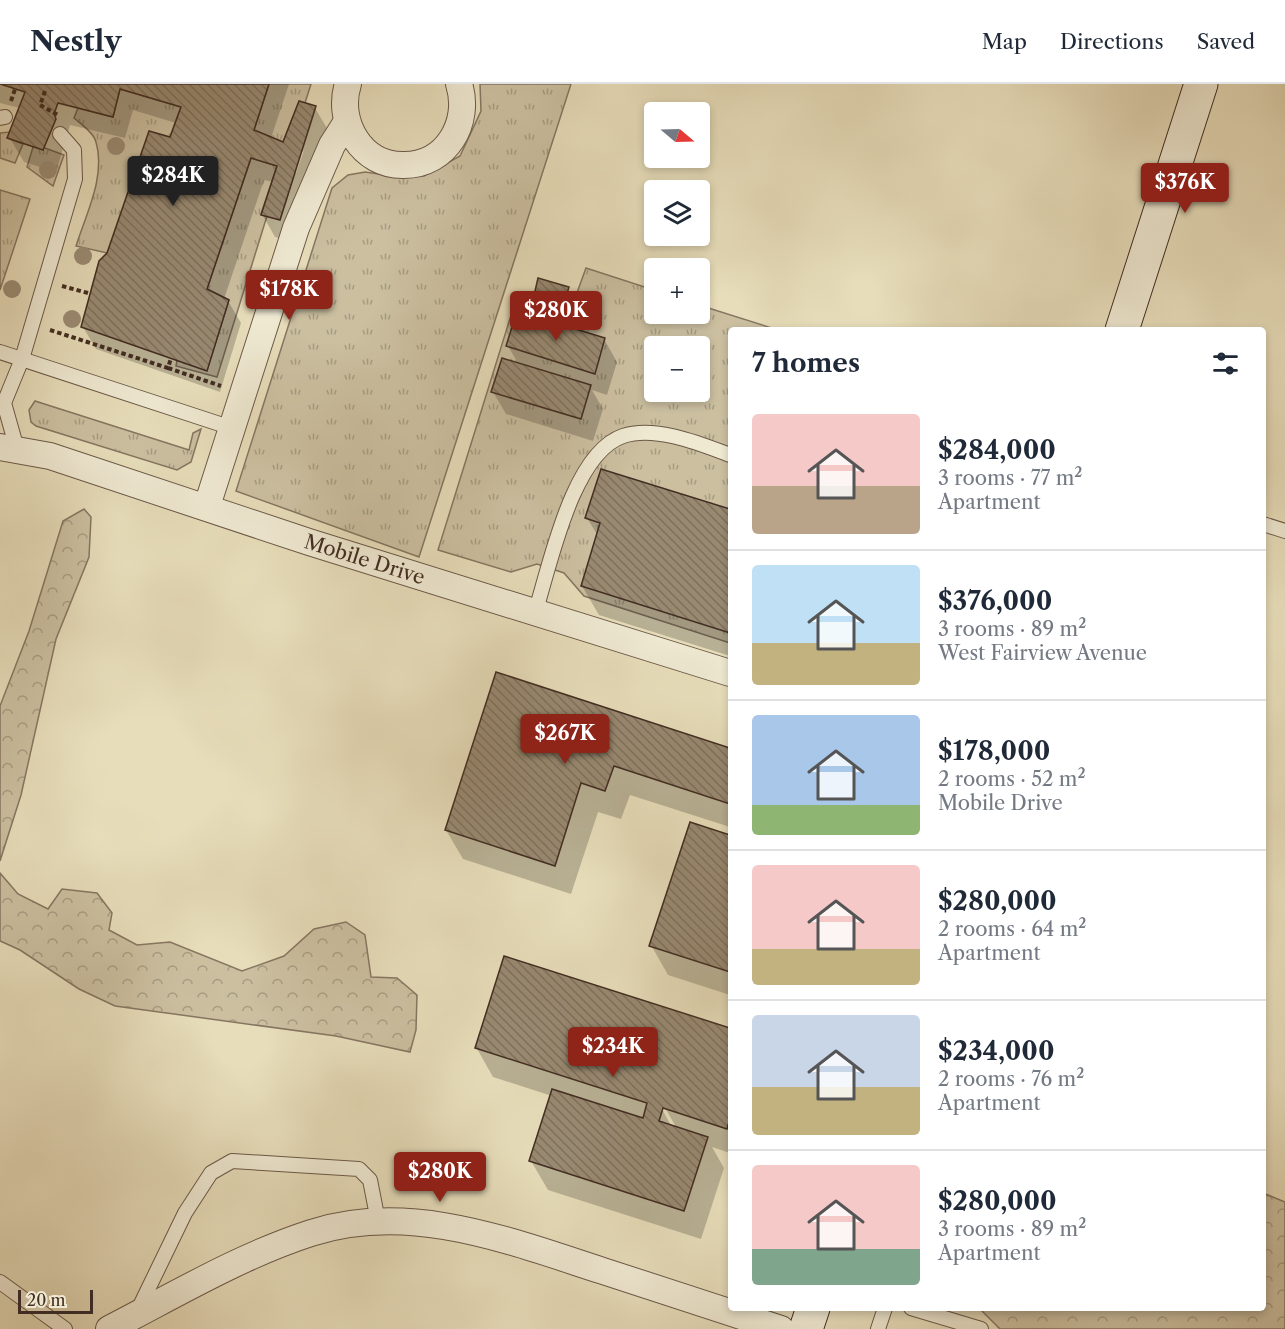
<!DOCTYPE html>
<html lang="en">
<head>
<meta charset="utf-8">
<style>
	:root { --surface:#fff; --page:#f2f2f3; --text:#1f2937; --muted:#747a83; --line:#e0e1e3; --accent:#8f2418 }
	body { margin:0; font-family:"Libre Caslon Text",serif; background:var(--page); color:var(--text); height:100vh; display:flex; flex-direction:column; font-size:22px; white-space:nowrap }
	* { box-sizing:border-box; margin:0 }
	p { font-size:20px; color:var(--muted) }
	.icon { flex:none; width:33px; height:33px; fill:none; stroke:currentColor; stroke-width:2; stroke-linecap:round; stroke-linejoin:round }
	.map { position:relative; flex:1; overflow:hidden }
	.side { position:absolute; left:728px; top:243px; width:538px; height:984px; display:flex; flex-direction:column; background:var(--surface); border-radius:6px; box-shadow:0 3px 9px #0003 }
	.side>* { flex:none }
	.needle { width:39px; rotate:109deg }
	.tools { position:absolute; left:644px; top:18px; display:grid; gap:12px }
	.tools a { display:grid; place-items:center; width:66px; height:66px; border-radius:6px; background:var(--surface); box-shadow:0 3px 9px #0003; font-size:30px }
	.scale { position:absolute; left:18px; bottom:15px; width:75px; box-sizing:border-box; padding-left:6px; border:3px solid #422d22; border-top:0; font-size:16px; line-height:21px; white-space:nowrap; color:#422d22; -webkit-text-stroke:4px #efe9d2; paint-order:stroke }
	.price { position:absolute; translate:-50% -51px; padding:0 14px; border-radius:6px; background:var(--accent); color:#fff; font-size:20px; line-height:39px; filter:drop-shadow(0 2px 3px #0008) }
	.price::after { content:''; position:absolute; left:50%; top:36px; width:18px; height:14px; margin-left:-9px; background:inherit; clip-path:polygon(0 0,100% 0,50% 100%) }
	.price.selected { background:#222; color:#fff }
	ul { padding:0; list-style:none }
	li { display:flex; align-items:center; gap:18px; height:150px; padding:0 24px }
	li+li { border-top:2px solid var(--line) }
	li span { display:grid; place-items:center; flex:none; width:168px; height:120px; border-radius:6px; color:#555 }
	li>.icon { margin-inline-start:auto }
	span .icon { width:72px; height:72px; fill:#fffc; stroke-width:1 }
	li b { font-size:26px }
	h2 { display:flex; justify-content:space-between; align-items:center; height:72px; padding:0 24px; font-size:26px }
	header { display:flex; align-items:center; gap:36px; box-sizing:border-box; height:84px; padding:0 30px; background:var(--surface); border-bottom:2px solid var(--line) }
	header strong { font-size:28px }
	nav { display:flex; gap:33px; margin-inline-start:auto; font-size:21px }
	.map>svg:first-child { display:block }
	.grass { fill:url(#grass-tufts); stroke:#867661; stroke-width:1.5; fill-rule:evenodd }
	.forest { fill:url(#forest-crowns); stroke:#867661; stroke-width:1.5 }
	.shadow { fill:#0003; fill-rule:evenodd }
	.building { fill:url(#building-back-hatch); stroke:#422d22; stroke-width:1.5 }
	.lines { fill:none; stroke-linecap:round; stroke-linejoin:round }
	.lane-casing { stroke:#6b5948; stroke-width:16 }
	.street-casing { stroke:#6b5948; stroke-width:28 }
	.secondary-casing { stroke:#422d22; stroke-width:35 }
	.path { stroke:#422d22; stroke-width:4; stroke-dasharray:4.5 3; stroke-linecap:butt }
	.lane { stroke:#efe9d2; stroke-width:14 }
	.street { stroke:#efe9d2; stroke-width:26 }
	.secondary { stroke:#efe9d2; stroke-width:33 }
	.tree { fill:#9b8c74 }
	.labels { text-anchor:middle; stroke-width:5; stroke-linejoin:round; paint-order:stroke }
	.street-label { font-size:20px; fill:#422d22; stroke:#efe9d2 }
</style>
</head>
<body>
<header>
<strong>Nestly</strong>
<nav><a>Map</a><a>Directions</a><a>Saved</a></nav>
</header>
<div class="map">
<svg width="1285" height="1245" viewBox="0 0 1285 1245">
	<defs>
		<pattern id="grass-tufts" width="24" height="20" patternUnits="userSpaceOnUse" patternTransform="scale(1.5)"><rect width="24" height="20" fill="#cbbfa0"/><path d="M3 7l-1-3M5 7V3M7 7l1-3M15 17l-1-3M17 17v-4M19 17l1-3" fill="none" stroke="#a69c82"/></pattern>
		<pattern id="forest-crowns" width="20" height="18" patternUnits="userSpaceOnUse" patternTransform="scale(1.5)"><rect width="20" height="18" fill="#cbbfa0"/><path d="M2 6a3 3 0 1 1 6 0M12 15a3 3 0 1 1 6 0" fill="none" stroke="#a69c82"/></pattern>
		<pattern id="building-back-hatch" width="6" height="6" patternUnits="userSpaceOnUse" patternTransform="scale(1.5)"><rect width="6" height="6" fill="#988971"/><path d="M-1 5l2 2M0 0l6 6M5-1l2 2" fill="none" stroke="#7e705c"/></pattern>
	</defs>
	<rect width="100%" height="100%" fill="#e7ddba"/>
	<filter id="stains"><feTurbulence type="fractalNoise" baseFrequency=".00333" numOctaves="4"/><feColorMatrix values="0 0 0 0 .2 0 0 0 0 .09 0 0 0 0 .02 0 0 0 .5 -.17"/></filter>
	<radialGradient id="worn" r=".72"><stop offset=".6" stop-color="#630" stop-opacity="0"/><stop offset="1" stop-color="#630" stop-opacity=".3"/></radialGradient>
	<g class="grass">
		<polygon points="269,0 311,0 305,19 299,18 283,58 254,46"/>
		<polygon points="480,0 571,0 419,473 236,407 332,104 348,91 365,88 386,91 424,92 460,72 481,27"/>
		<path d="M120,5L181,23L170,53L107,169L76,162C86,130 106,92 96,58C94,49 81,40 74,34L78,24L113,33Z"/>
		<polygon points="10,48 8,54 23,60 15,79 0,74 0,49"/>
		<polygon points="33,63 45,64 64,71 53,102 27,83"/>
		<polygon points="251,74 277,82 261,130 267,132 217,293 176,282 177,276 207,286 229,216 207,205"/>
		<polygon points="0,106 30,115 0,206"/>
		<path d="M586,184L654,206V230H699V221L778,246H730V559L584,512L564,489L537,480L511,488L438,466L517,212L570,228ZM654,262H699V308H654Z"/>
		<polygon points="35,317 189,366 193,349 201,345 191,378 177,386 36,342 31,338 29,326"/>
	</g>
	<g class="forest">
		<polygon points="84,425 91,433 89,473 56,555 21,711 0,777 0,622 29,547 63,437"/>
		<polygon points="0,789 18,810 48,825 62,805 97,809 112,829 109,846 137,861 170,858 242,887 284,872 314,845 346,838 365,851 371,893 397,894 417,911 416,946 410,968 336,952 115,922 79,905 20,866 0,857"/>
		<polygon points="1263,1109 1285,1118 1285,1245 1000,1245 979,1224 1263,1224"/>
	</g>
	<g class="shadow">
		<path d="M0,0H289L271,54L284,59L315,24L328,46L292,157L275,153L262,130L273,98L264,96L224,215L228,217L241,239L220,308L96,265L83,243L109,170L171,55L176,39L133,26L125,54L70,41L56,88L24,78L9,53L20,24L0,19ZM304,66L296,89L293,88L299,71Z"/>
		<polygon points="568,205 572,212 569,223 540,214 536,207"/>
		<polygon points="604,255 617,278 607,311 592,306 603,325 593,357 506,330 493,308 519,281 508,262"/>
		<polygon points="602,386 730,427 730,572 599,531 582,502 598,452 587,434"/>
		<polygon points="497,590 730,666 730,743 630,711 621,735 598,728 571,810 463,775 446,746"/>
		<polygon points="691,740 730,753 730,911 668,891 651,861"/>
		<path d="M505,874L730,946V1069L712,1063L724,1084L701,1155L548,1106L531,1077L552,1012L493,993L476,963ZM661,1017L676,1043H672L658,1018Z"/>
	</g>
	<g class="building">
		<polygon points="0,0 269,0 254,46 283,58 299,17 316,22 280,136 261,131 277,82 251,74 207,205 229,216 207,287 81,243 99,177 107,169 149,47 170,53 181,23 120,5 113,33 58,19 54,30 56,35 43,66 7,54 25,8"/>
		<polygon points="538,194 569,203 565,216 535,207"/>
		<polygon points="517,227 605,254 595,290 506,262"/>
		<polygon points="502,274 591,301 581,335 491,308"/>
		<polygon points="601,385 730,425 730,549 581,502 600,439 585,434"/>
		<polygon points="496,588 730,664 730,720 614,682 605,707 581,699 555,782 445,746"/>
		<polygon points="690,738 730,751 730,888 649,862"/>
		<polygon points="504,872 730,944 730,1034 727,1045 663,1024 659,1037 708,1053 684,1127 529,1077 552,1005 643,1034 647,1019 475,964"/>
	</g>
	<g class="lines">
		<defs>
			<g id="lane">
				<polyline points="0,34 5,33"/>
				<polyline points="0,268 232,344"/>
				<polyline points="17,365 4,319 22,275 75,95 74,66 60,50"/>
				<polyline points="1263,440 1285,447"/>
				<path d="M535,529C550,482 572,369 623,352C655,341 701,360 730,371"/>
				<polyline points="0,1198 65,1245"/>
				<polyline points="911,1224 981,1245"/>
				<polyline points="138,1226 185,1129 211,1089 232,1077 359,1085 370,1096 378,1137"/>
				<polyline points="878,1245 885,1224"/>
			</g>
			<g id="street">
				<path d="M348,0C336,37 361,82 404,81C447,81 471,38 459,0"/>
				<path id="s1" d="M0,363L50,372L309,458L730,589"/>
				<polyline points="207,422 296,144 332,61 346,39"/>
				<path d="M109,1245C175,1211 240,1172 311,1149C409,1117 510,1157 603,1187C663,1206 722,1226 781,1245"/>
			</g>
			<g id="secondary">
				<polyline points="1122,246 1201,0"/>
				<polyline points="806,1245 813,1224"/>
			</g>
		</defs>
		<use href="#lane" class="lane-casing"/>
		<use href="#street" class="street-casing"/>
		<use href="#secondary" class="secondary-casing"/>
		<g class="path">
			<polyline points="45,7 40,21 58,31"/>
			<polyline points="11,17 15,5"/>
			<polyline points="62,202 88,209"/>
			<polyline points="50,246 168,284 171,274"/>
			<polyline points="168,284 221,302"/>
		</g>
		<use href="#lane" class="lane"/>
		<use href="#street" class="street"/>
		<use href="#secondary" class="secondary"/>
	</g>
	<g class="tree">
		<circle cx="116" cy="62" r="9"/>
		<circle cx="48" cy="86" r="9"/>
		<circle cx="83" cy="172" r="9"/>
		<circle cx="12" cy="205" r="9"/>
		<circle cx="72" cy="235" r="9"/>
	</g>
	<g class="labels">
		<g class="street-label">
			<text dy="7" stroke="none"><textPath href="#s1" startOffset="382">Mobile Drive</textPath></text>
		</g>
	</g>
	<rect width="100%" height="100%" filter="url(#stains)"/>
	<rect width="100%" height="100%" fill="url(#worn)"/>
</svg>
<div class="tools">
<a><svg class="needle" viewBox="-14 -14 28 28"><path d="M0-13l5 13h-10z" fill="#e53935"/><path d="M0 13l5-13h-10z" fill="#747a83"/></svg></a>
<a><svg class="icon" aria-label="layers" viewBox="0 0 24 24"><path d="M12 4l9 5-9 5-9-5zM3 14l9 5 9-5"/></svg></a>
<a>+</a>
<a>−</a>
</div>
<div class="scale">20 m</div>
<b class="price selected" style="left:173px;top:123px">$284K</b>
<b class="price" style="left:1185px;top:130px">$376K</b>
<b class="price" style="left:289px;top:237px">$178K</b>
<b class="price" style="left:556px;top:258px">$280K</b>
<b class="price" style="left:565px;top:681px">$267K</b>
<b class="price" style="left:613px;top:994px">$234K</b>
<b class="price" style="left:440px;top:1119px">$280K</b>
<section class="side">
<h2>7 homes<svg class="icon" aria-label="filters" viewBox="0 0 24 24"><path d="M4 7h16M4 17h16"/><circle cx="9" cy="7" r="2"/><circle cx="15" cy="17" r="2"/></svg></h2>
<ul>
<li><span style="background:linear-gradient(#f6c9c9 60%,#b9a48a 0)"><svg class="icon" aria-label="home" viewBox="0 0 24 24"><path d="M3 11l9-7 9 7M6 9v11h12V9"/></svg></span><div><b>$284,000</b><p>3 rooms · 77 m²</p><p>Apartment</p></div></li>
<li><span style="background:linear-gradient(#bfe0f5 65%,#c2b280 0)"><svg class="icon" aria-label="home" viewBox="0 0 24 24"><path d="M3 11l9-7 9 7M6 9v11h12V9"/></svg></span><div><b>$376,000</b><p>3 rooms · 89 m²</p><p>West Fairview Avenue</p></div></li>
<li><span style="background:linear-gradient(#a9c7e8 75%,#8fb573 0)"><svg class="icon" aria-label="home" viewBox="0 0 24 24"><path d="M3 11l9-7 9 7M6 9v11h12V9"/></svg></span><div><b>$178,000</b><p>2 rooms · 52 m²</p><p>Mobile Drive</p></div></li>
<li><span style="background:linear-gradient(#f6c9c9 70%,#c2b280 0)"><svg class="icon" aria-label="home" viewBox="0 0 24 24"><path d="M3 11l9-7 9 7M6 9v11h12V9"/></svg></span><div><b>$280,000</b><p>2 rooms · 64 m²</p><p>Apartment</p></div></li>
<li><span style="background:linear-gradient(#c9d6e8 60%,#c2b280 0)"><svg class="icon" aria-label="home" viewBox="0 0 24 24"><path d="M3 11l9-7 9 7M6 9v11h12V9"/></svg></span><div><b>$234,000</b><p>2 rooms · 76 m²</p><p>Apartment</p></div></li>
<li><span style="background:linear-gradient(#f6c9c9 70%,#7fa58c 0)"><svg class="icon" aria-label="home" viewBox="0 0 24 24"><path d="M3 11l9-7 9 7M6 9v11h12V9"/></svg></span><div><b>$280,000</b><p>3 rooms · 89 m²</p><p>Apartment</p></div></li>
</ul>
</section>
</div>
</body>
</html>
